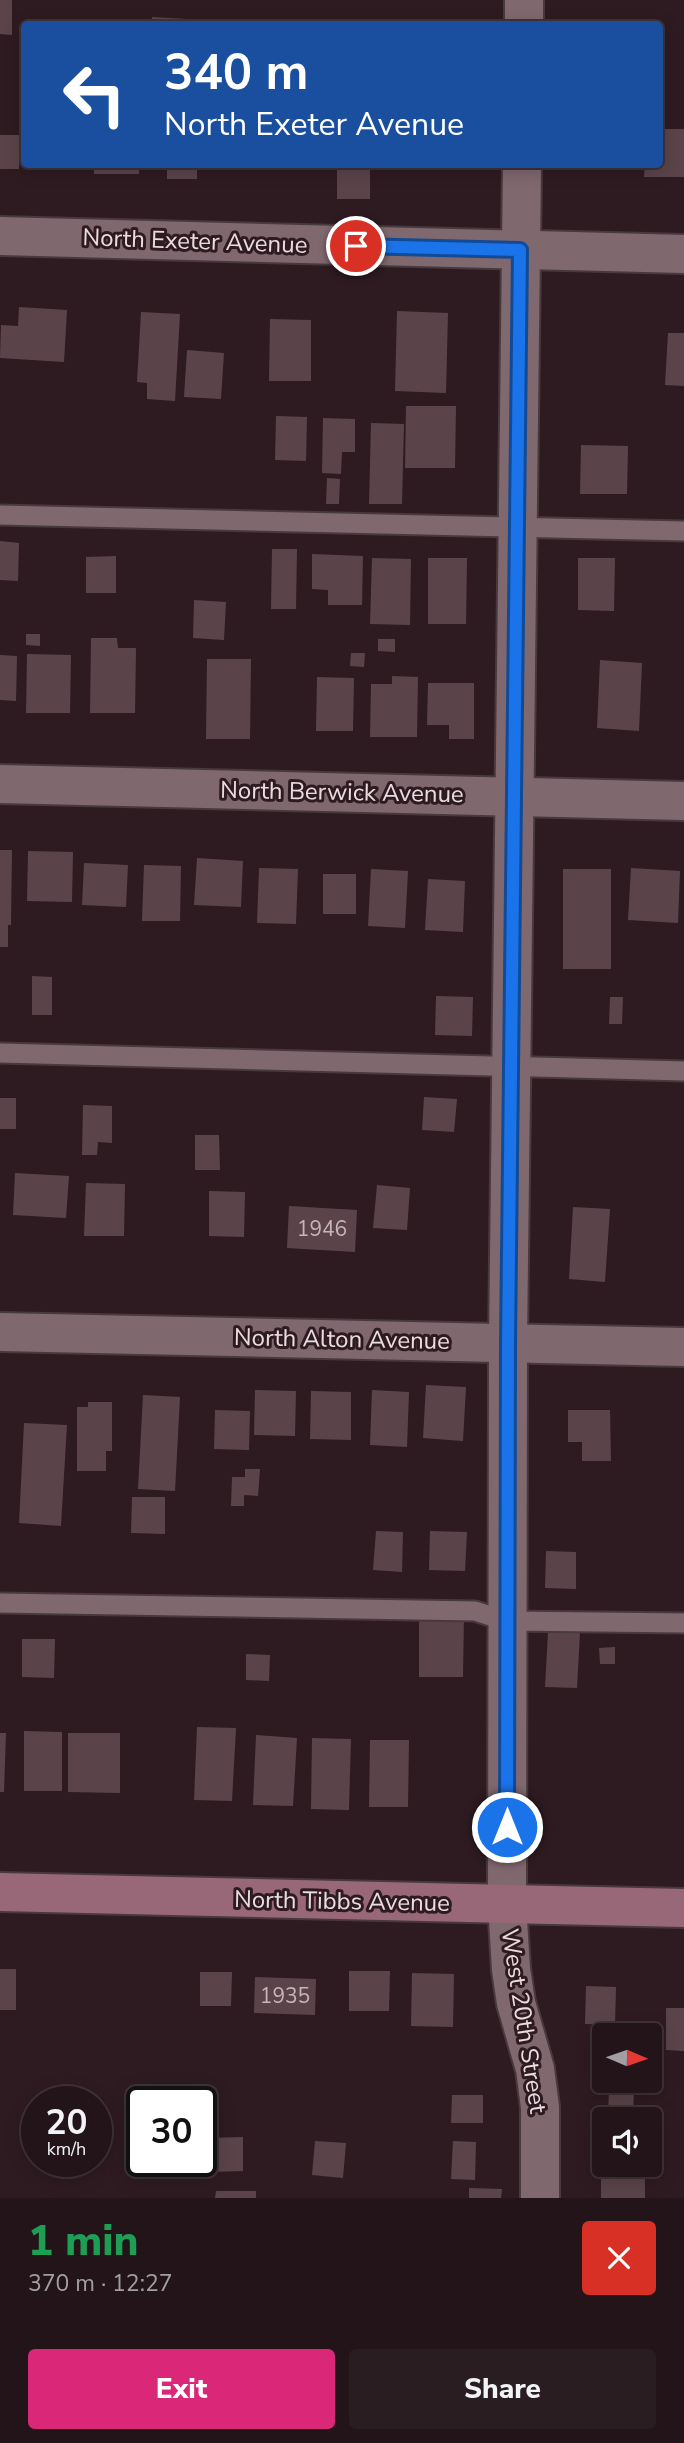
<!DOCTYPE html>
<meta charset="utf-8">
<style>
:root{--surface:#221419;--page:#2a1d22;--text:#f1f3f6;--muted:#a29ea2;--line:#3f3338;--accent:#db2777}
body{margin:0;font-family:"Nunito Sans",sans-serif;background:var(--page);color:var(--text);height:100vh;display:flex;flex-direction:column;font-size:26px;white-space:nowrap}
*{box-sizing:border-box;margin:0}
p{font-size:23px;color:var(--muted)}
.icon{flex:none;width:38px;height:38px;fill:none;stroke:currentColor;stroke-width:2;stroke-linecap:round;stroke-linejoin:round}
.map{position:relative;height:2198px;overflow:hidden}
.drawer{display:flex;flex-direction:column;background:var(--surface);flex:1}
.drawer>*{flex:none}
.banner{position:absolute;left:21px;top:21px;width:642px;height:147px;border-radius:7px;box-shadow:0 4px 18px #0003,0 0 0 2px var(--line);background:#1a4fa0;color:#fff;overflow:hidden}
.needle{width:46px;rotate:92deg}
.buttons{position:absolute;left:592px;top:2023px;display:grid;gap:14px}
.buttons a{display:grid;place-items:center;width:70px;height:70px;border-radius:7px;background:var(--surface);box-shadow:0 4px 18px #0003,0 0 0 2px var(--line);font-size:35px}
.speed{position:absolute;left:21px;top:2086px;display:flex;gap:14px;font-size:35px;font-weight:700;text-align:center}
.speed>*{display:grid;place-content:center;width:91px;height:91px;border-radius:50%;background:var(--surface);box-shadow:0 4px 18px #0003,0 0 0 2px var(--line);line-height:1}
.speed small{font-size:18px;font-weight:400}
.speed .limit{border:4px solid #111;border-radius:10px;background:#fff;color:#111}
.pin{position:absolute;display:grid;place-items:center;width:60px;height:60px;color:#fff;margin:-30px;border:4px solid #fff;border-radius:50%;box-shadow:0 2px 7px #0007}
.me{position:absolute;width:77px;margin:-38px;rotate:0deg;stroke-linejoin:round;filter:drop-shadow(0 0 5px #0008)}
.turn{display:flex;align-items:center;gap:24px;height:147px;padding:0 28px;font-size:32px}
.turn .icon{width:91px;height:91px;stroke-width:2.5}
.turn b{display:block;font-size:49px;line-height:60px}
.round{display:grid;place-items:center;flex:none;width:74px;height:74px;border-radius:7px;background:var(--page)}
.headline{display:flex;align-items:center;justify-content:space-between;height:119px;padding:0 28px}
h1{font-size:42px;font-weight:800;line-height:52px;color:#1e9e55}
.primary-button{display:flex;gap:14px;margin-top:auto;padding:14px 28px}
.primary-button a{flex:1;height:80px;border-radius:7px;background:var(--accent);color:#fff;font-size:28px;font-weight:800;line-height:80px;text-align:center}
.primary-button a+a{background:var(--page);color:var(--text)}
.map>svg:first-child{display:block}
</style>
<div class="map">
<svg width="684" height="2198" viewBox="0 0 684 2198">
<rect width="100%" height="100%" fill="#2e1b21"/>
<g fill="#5a444a">
<path d="M0,0H12V35L0,34Z"/>
<path d="M152,17L188,19V24H151Z"/>
<path d="M660,129H684V177H644L645,164H660Z"/>
<path d="M0,135H20L19,169H0Z"/>
<rect x="94" y="164" width="45" height="10"/>
<path d="M155,164H197V179H167V169H155Z"/>
<rect x="337" y="164" width="33" height="35"/>
<path d="M19,307L67,310L64,362L0,358L1,325L18,326Z"/>
<path d="M397,311L448,313L446,393L395,391Z"/>
<path d="M141,312L180,314L175,401L147,399V383L137,382Z"/>
<path d="M270,319L311,320V381H269Z"/>
<path d="M668,333H684V386L665,385Z"/>
<path d="M187,350L224,353L221,399L184,397Z"/>
<path d="M406,406H456L455,468H405Z"/>
<path d="M276,416L307,417L306,461L275,460Z"/>
<path d="M323,418L355,419V452H342L341,474L322,473Z"/>
<path d="M371,423L404,424L402,504H369Z"/>
<path d="M581,445L628,446L627,494H580Z"/>
<path d="M327,478L340,479L339,504H326Z"/>
<path d="M0,541L19,543L18,581L0,580Z"/>
<path d="M272,549H297L296,609H271Z"/>
<path d="M312,554L363,556L362,605H328V590L312,589Z"/>
<path d="M116,556V593H86V557Z"/>
<path d="M372,558L411,559L410,625L370,624Z"/>
<path d="M428,558H467L466,624H428Z"/>
<path d="M578,558H615L614,611L578,610Z"/>
<path d="M194,600L226,602L224,640L193,638Z"/>
<path d="M26,634H40V646L26,645Z"/>
<path d="M91,638H117L118,648H136L135,713H90Z"/>
<path d="M378,639H395V652L378,651Z"/>
<path d="M351,653H365L364,667L350,666Z"/>
<path d="M27,654L71,655L70,713H26Z"/>
<path d="M0,655L17,656L16,701L0,700Z"/>
<path d="M207,659H251L250,739H206Z"/>
<path d="M600,660L642,663L639,731L597,728Z"/>
<path d="M392,676L418,677L417,737H370L371,684H392Z"/>
<path d="M317,677L354,678L353,731H316Z"/>
<path d="M428,683H474V739H449V725H427Z"/>
<path d="M0,850H12L11,925H8V947H0Z"/>
<path d="M28,851L73,852L72,902L27,901Z"/>
<path d="M197,858L243,861L241,907L194,905Z"/>
<path d="M84,863L128,865L126,907L82,905Z"/>
<path d="M144,865L181,866L180,921H142Z"/>
<path d="M259,868L298,869L296,924L257,923Z"/>
<path d="M631,868L680,871L678,923L628,920Z"/>
<path d="M371,869L408,871L405,928L368,926Z"/>
<rect x="563" y="869" width="48" height="100"/>
<rect x="323" y="874" width="33" height="40"/>
<path d="M428,879L465,881L463,932L425,930Z"/>
<path d="M32,976L52,977V1015H32Z"/>
<path d="M436,996L473,997L472,1036L435,1035Z"/>
<path d="M610,997H623L622,1024H609Z"/>
<path d="M424,1097L457,1099L454,1132L422,1130Z"/>
<rect x="0" y="1098" width="16" height="31"/>
<path d="M83,1105L112,1106V1143L98,1142L97,1155H82Z"/>
<path d="M195,1135H219L220,1170H195Z"/>
<path d="M15,1173L69,1176L66,1218L13,1215Z"/>
<path d="M86,1183L125,1184L124,1236H84Z"/>
<path d="M377,1185L410,1188L407,1230L373,1228Z"/>
<path d="M209,1191L245,1192L244,1237L209,1236Z"/>
<path d="M289,1206L357,1210L355,1252L287,1248Z"/>
<path d="M573,1207L610,1209L605,1282L569,1279Z"/>
<path d="M426,1385L466,1387L463,1441L423,1438Z"/>
<path d="M255,1390L296,1391L295,1436L254,1435Z"/>
<path d="M372,1390L409,1392L407,1447L370,1445Z"/>
<path d="M311,1391L351,1392V1440L310,1439Z"/>
<path d="M143,1395L180,1397L175,1491L138,1489Z"/>
<path d="M88,1402H112V1451H106V1471H77V1407H88Z"/>
<path d="M215,1410L250,1411L249,1450L214,1449Z"/>
<path d="M568,1410H610L611,1461H582V1442H568Z"/>
<path d="M24,1423L67,1425L61,1526L19,1523Z"/>
<path d="M245,1469H260L258,1496L244,1495V1506H231L232,1477H245Z"/>
<path d="M132,1497H165V1534L131,1533Z"/>
<path d="M376,1531L403,1532L402,1572L373,1570Z"/>
<path d="M430,1531L467,1532L465,1571L429,1570Z"/>
<path d="M546,1551L576,1552V1589L545,1588Z"/>
<path d="M419,1615H464L463,1677H419Z"/>
<path d="M548,1632L580,1633L577,1688L545,1687Z"/>
<path d="M22,1639H55L54,1678L22,1677Z"/>
<path d="M615,1647V1664H600L599,1648Z"/>
<path d="M246,1654L270,1655L269,1681L246,1680Z"/>
<path d="M197,1727L236,1728L232,1801L194,1800Z"/>
<path d="M24,1731L62,1732V1791H24Z"/>
<path d="M0,1733H6L4,1792H0Z"/>
<path d="M68,1733H120V1793L68,1792Z"/>
<path d="M256,1735L297,1738L293,1806L253,1805Z"/>
<path d="M312,1738L351,1739L349,1810L311,1809Z"/>
<path d="M370,1740H409L408,1807H369Z"/>
<rect x="0" y="1969" width="16" height="41"/>
<path d="M349,1971H390L389,2011H349Z"/>
<path d="M200,1972H232L231,2006H200Z"/>
<path d="M412,1973L454,1974L453,2027L411,2026Z"/>
<path d="M255,1977L316,1979L315,2015L254,2013Z"/>
<path d="M586,1986L616,1987L615,2025L585,2024Z"/>
<path d="M666,2008H684V2051L666,2050Z"/>
<path d="M609,2089L634,2090L633,2116L608,2114Z"/>
<path d="M452,2095H483V2123H451Z"/>
<path d="M243,2137V2171L209,2172V2138Z"/>
<path d="M315,2141L346,2143L343,2178L312,2175Z"/>
<path d="M453,2141L476,2142L475,2180L451,2179Z"/>
<rect x="601" y="2165" width="44" height="33"/>
<path d="M469,2188L502,2189L501,2198H469Z"/>
<path d="M216,2191H256V2198H215Z"/>
</g>
<g fill="none" stroke-linecap="round" stroke-linejoin="round">
<g stroke="#48393d" stroke-width="23">
<g id="lane">
<path d="M0,515L684,531"/>
<path d="M0,1053L684,1071"/>
<path d="M0,1603L475,1611L506,1621L684,1623"/>
</g>
</g>
<g stroke="#48393d" stroke-width="42">
<g id="street">
<path d="M524,24V0"/>
<path d="M522,164L508,1343L507,1904L511,1969L516,2003L535,2069L540,2107V2198"/>
<path d="M0,236L684,254"/>
<path d="M0,784L684,801"/>
<path d="M0,1332L684,1347"/>
</g>
</g>
<g stroke="#48393d" stroke-width="42">
<path id="secondary" d="M0,1892L684,1908"/>
</g>
<use href="#lane" stroke="#80686f" stroke-width="19"/>
<use href="#street" stroke="#80686f" stroke-width="38"/>
<use href="#secondary" stroke="#996878" stroke-width="38"/>
</g>
<g fill="none" stroke-linecap="round" stroke-linejoin="round">
<g stroke="#114b97" stroke-width="18">
<path id="route" d="M356,246L520,250L508,1343L507,1827"/>
</g>
<use href="#route" stroke="#1a73e8" stroke-width="12"/>
</g>
<g text-anchor="middle" dominant-baseline="central" stroke-width="6" stroke-linejoin="round" paint-order="stroke">
<g font-size="21" fill="#c5b6ba">
<text x="322" y="1229">1946</text>
<text x="285" y="1996">1935</text>
</g>
<g font-size="24" fill="#e9dcdf" stroke="#2e1b21">
<text transform="translate(195 241) rotate(2)">North Exeter Avenue</text>
<text transform="translate(342 792) rotate(1)">North Berwick Avenue</text>
<text transform="translate(342 1339) rotate(1)">North Alton Avenue</text>
<text transform="translate(342 1901) rotate(1)">North Tibbs Avenue</text>
<text transform="translate(524 2021) rotate(81)">West 20th Street</text>
</g>
</g>
</svg>
<div class="buttons">
<a><svg class="needle" viewBox="-14 -14 28 28"><path d="M0-13l5 13h-10z" fill="#e53935"/><path d="M0 13l5-13h-10z" fill="#a29ea2"/></svg></a>
<a><svg class="icon" aria-label="sound" viewBox="0 0 24 24"><path d="M4 9h4l5-4v14l-5-4H4zM17 9q2 3 0 6"/></svg></a>
</div>
<div class="speed"><div>20<small>km/h</small></div><div class="limit">30</div></div>
<div class="pin" style="left:356px;top:246px;background:#d93025"><svg class="icon" aria-label="arrive" viewBox="0 0 24 24"><path d="M6 21V4h12l-3 4 3 4H6"/></svg></div>
<svg class="me" style="left:507px;top:1827px" viewBox="-20 -20 40 40"><circle r="17" fill="#1a73e8" stroke="#fff" stroke-width="3"/><path d="M0-11L8 9 0 5-8 9z" fill="#fff"/></svg>
<div class="banner">
<div class="turn"><svg class="icon" aria-label="left" viewBox="0 0 24 24"><path d="M17 20v-9H6M10 6l-5 5 5 5"/></svg><div><b>340 m</b>North Exeter Avenue</div></div>
</div>
</div>
<section class="drawer">
<div class="headline"><div><h1>1 min</h1><p>370 m · 12:27</p></div><a class="round" style="background:#d93025;color:#fff"><svg class="icon" aria-label="close" viewBox="0 0 24 24"><path d="M6 6l12 12M18 6L6 18"/></svg></a></div>
<div class="primary-button"><a>Exit</a><a>Share</a></div>
</section>
